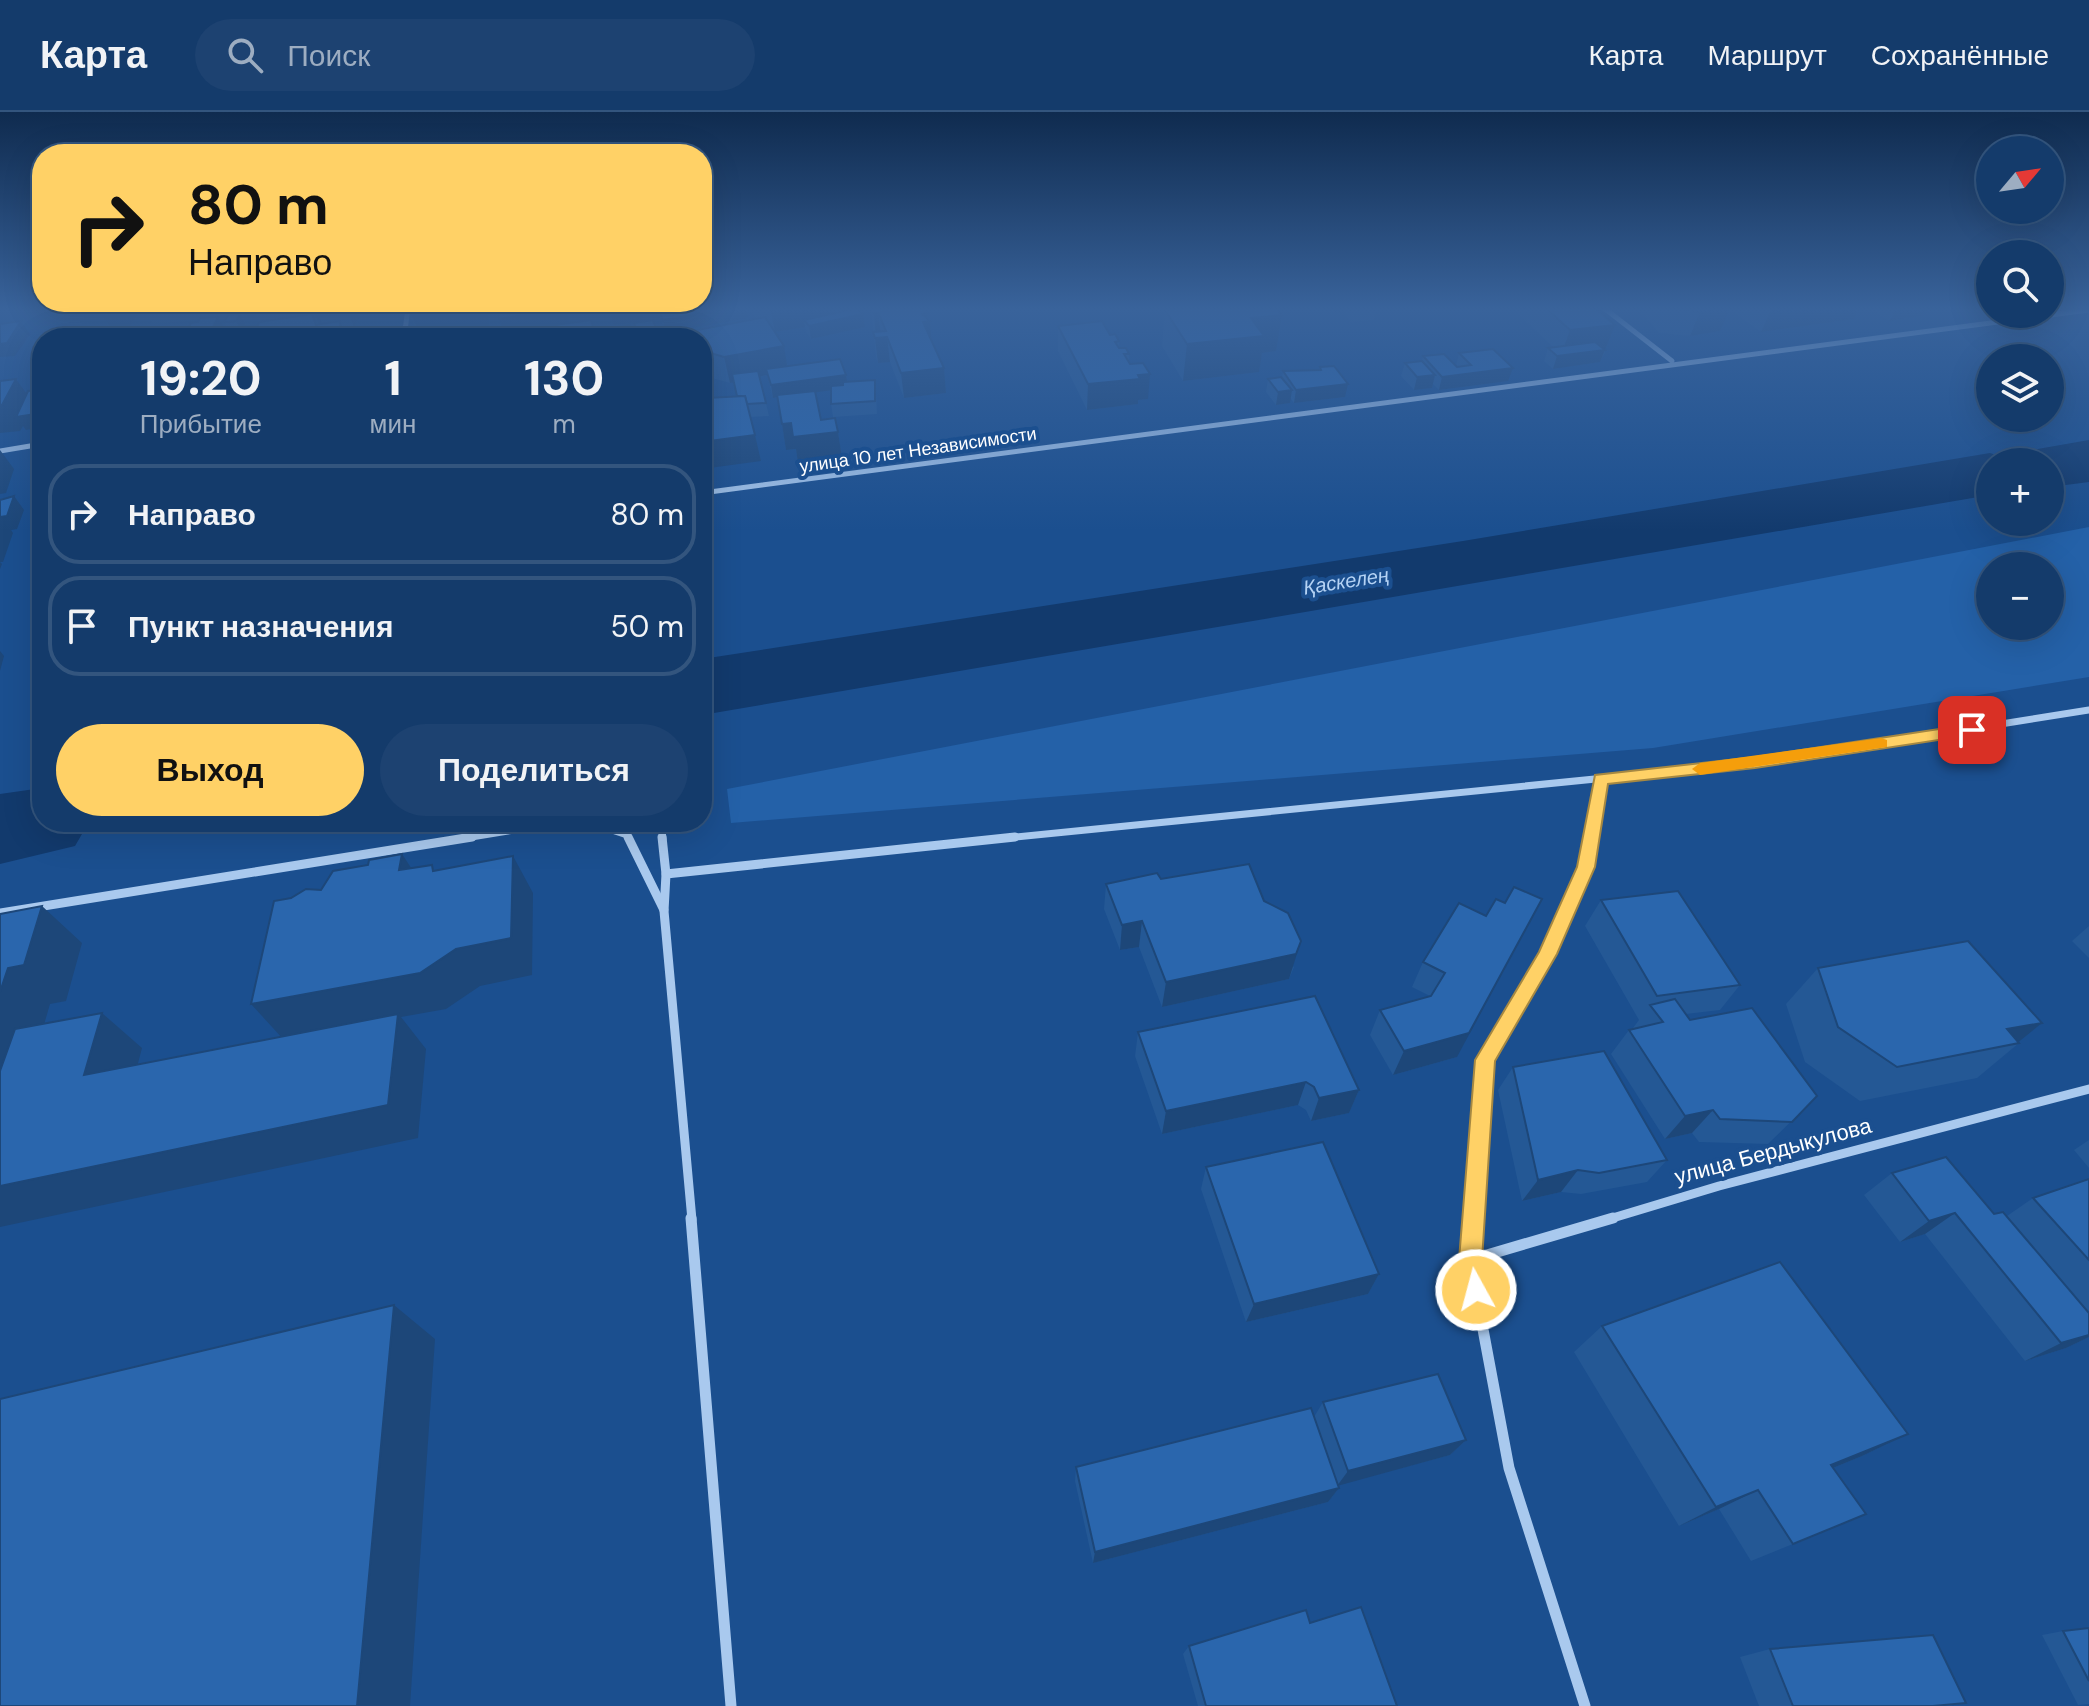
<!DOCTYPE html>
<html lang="ru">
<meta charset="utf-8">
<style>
:root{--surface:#143b6b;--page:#1d4271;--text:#f1f3f6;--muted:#9dadc1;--line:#33557e;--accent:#ffd166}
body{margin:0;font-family:"DM Sans",sans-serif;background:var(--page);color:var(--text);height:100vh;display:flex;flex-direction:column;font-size:30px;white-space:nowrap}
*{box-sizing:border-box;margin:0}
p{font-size:26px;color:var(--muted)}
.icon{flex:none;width:44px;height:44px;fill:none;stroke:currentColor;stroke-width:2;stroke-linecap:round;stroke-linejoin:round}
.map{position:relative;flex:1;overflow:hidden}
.side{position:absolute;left:32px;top:216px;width:680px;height:504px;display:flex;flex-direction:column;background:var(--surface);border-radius:32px;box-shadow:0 8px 32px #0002,0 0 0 2px var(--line)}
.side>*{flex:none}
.top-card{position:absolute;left:32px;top:32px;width:680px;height:168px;border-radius:32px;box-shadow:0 8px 32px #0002,0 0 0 2px var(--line);background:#ffd166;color:#111;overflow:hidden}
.needle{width:52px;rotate:61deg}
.buttons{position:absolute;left:1976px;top:24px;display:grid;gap:16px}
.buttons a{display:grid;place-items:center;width:88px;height:88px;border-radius:50%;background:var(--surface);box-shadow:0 8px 32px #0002,0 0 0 2px var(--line);font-size:40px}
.pin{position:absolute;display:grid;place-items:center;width:68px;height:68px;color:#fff;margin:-34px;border-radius:16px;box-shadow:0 4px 12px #0006}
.me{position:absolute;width:88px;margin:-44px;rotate:353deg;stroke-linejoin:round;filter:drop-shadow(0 0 6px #0008)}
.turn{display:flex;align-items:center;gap:28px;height:168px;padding:0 24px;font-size:36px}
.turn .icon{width:104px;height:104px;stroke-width:2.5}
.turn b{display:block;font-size:56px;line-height:68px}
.eta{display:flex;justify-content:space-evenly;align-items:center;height:136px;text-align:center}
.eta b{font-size:48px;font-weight:700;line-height:56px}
.button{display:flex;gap:16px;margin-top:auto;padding:16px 24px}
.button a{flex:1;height:92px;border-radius:48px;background:var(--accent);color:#111;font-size:32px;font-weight:700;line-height:92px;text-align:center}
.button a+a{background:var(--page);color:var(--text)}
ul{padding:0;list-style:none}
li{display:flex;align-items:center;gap:24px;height:100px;margin:0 16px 12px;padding:0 8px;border:4px solid var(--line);border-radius:32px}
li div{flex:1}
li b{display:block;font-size:30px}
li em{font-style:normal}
header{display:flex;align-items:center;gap:48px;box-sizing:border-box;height:112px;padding:0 40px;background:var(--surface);border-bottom:2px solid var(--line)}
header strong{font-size:38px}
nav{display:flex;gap:44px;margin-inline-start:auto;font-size:28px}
.search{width:560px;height:72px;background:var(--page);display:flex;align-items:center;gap:20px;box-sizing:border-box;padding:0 28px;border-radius:44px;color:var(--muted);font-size:30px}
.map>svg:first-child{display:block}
</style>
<header>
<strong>Карта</strong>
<div class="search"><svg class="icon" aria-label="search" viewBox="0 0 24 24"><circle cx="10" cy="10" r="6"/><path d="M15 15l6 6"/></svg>Поиск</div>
<nav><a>Карта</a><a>Маршрут</a><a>Сохранённые</a></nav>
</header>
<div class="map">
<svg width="2089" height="1594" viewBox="0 0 2089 1594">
<rect width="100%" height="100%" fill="#1b4f8f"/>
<path fill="#2461a8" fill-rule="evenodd" d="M2089,415V565L1653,636L731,711L727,677ZM1990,454H2050V514H1990Z"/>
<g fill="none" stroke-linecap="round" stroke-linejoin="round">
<g fill="#123a6d" fill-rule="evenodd">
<path d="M2089,328V370L2050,375V350H2018L2026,339Z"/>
<path d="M1990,341L2017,350H1990V383L702,603V547L1463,429Z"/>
<path d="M42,676V710H89L75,734L0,752V682Z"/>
</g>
<g stroke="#a9c9ee" stroke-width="5">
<path d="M1604,196L1672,249"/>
<path d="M404,226L408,196"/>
<path d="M0,339L42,332"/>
<path d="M702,381L2089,198"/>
</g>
<g stroke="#a9c9ee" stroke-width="7">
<path d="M588,710L627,723L629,727"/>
<path d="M661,710L663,727"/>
<path d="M459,727L563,710"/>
<path d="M996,727L1755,651L2089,598"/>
<path d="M1591,727L1601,667"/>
</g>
<g stroke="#a9c9ee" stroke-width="9">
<path d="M628,725L664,798"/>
<path d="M662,725L666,762L664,799L692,1108"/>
<path d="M666,762L1015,725"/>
<path d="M0,801L472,725"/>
<path d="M1473,1108L1485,948L1547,842L1586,755L1591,725"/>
<path d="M1606,1108L1719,1074L2089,977"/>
</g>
<g stroke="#a9c9ee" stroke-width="11">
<path d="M691,1106L731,1594"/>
<path d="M1473,1106L1470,1148L1509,1356L1585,1594"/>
<path d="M1470,1148L1613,1106"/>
</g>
</g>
<g fill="#245895" fill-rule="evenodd">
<path d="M144,196H379L375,203L360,204L354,215L343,216L347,226L242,222L231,223L224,210L227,206L219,207L225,217L198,210L199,208L153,212ZM254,198L260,210L258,213L247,214L242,205L247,204L250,199Z"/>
<path d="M407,196H487L490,217L476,219L478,226H403L419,223Z"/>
<path d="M753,196H828L829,202L865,215L811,227L806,220L805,215L775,220L788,254L846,263L847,270L876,281L877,302L833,305L831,292V278L815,280L821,308L838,320L842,346L798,351L796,337L786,338L778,286H773L767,263L760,265L769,304L750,305L761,349L707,286L737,284L733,270L730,271L712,266L702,226L755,207Z"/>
<path d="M871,196H927L928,207L930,209L932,229L944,256L946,281L904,286L890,250L878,251L876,245Z"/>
<path d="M1172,196H1276L1282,203L1276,239L1262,241L1259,260L1183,269L1162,234L1165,198L1172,197Z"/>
<path d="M1331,196H1377L1374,208L1351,210L1343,200L1335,201Z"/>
<path d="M1512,196H1595L1606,238L1600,250L1553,257L1544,249L1548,236H1554Z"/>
<path d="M1644,196H1859L1854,207L1761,220L1729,197L1720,219L1690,224L1659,221L1642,201Z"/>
<path d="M1868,196H1945L1924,199L1922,204L1889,209Z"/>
<path d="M1058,214L1110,223L1119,229V236L1129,242V249L1148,287L1138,288V292L1087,298L1058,239Z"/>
<path d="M1459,241L1508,269L1439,278L1433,272L1432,276L1414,278L1401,264L1405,251L1422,249L1423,244L1456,254Z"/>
<path d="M1320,255L1345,285L1294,291L1290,286V291L1276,293L1266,280L1268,267L1282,266L1283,259L1319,258Z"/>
<path d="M1161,767L1294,855L1289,867L1162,895L1139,835L1120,838L1104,797L1106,772Z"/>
<path d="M1601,788L1740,873L1720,898L1686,902L1690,908L1817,984L1768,1032L1699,1030L1692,1021L1665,1027L1611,942L1629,918L1633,916L1639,908L1585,814Z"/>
<path d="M1459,791L1457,945L1393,963L1370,923L1380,898L1430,884L1412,875L1423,850Z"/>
<path d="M2089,814V846L2072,829Z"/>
<path d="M1818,856L2018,930L2019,931L1977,966L1860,989L1805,950L1786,892Z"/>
<path d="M1138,920L1359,978L1349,1001L1311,1009L1306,998L1298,993L1162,1022L1135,944Z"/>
<path d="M1513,955L1667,1048L1647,1070L1581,1082L1561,1080L1522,1089L1498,978Z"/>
<path d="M2089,1028V1056L2074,1038Z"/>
<path d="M1206,1055L1379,1162L1368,1182L1246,1210L1201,1077Z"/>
<path d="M1892,1061L1994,1102L2007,1104L2033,1086L2089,1067V1225L2066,1236L2025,1249L1925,1122L1900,1130L1864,1083Z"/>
<path d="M1602,1214L1908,1322L1862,1344L1833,1356L1793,1432L1751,1449L1719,1397L1679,1414L1574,1240Z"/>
<path d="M1323,1290L1466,1328L1450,1343L1338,1373L1339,1376L1328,1390L1093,1451L1075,1369L1076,1355L1314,1305Z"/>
<path d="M1310,1511L1397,1594H1198L1183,1542L1189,1534Z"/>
<path d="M2089,1516V1592L2078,1593L2042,1523L2063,1519Z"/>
<path d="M1770,1537L1966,1591L1947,1594H1759L1740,1545Z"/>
</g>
<g fill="#1d4779">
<path d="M127,196H142L130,214L111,216L103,204Z"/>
<path d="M243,196H249L250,199L247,204Z"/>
<path d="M311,196H333L319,204L323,214L322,218Z"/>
<path d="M352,196H357L360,204L354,215L349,203Z"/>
<path d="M372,196H379L375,203Z"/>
<path d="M454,196H487L490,217L476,219L478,226H421L411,202Z"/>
<path d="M566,196L571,222L543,226H506L499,207Z"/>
<path d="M732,196H746L748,206L666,221L663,208Z"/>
<path d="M770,196H828L830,209L863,202L865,215L811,227L809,214L804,208L805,215L775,220Z"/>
<path d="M920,196H927L928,209H930L932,234H925Z"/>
<path d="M1336,196H1344L1343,200L1335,201Z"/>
<path d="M1721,196H1730L1720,219L1690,224L1700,200Z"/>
<path d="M1772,196H1859L1854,207L1761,220Z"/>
<path d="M1897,196H1945L1924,199L1922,204L1889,209Z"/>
<path d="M641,197L644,209L614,213L610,201Z"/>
<path d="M878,200L881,225L876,226L874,201Z"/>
<path d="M240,202L247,215L243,222L236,209Z"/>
<path d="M1282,203L1276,239L1262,241L1259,260L1183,269L1187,232L1251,206Z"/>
<path d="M218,205L225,217L220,226H184Z"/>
<path d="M21,209L30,222L15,244L0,245V232Z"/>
<path d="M340,209L347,226H341Z"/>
<path d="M1615,213L1600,250L1553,257L1557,244L1561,243L1570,218Z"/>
<path d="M595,221L597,226H562Z"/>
<path d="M658,222L659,226L639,225Z"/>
<path d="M887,225L890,250L878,251L875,226Z"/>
<path d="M784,234L788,259L766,257L767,263L730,271L724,245Z"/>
<path d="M707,240L712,266L702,268V241Z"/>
<path d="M944,256L946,281L904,286L901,261Z"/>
<path d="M1513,256L1508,269L1439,278L1442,265Z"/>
<path d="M1150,262L1148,287L1138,288V292L1087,298L1088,272Z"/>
<path d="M846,263L848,276L773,286L771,273Z"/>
<path d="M1435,263L1432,276L1414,278L1417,265Z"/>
<path d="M16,267L34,292L42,301V315L26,318L23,314L20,319L0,321V293Z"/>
<path d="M1348,272L1345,285L1294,291L1296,278Z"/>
<path d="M1292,278L1290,291L1276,293L1278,280Z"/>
<path d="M791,311L838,320L842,346L798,351L796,337L786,338L782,312Z"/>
<path d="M755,323L761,349L702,357V330Z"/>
<path d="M0,338L14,357L6,381L0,382Z"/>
<path d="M14,384L24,398L17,417L11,418L13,421L3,450H0L2,452L0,457V405Z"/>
<path d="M0,539L4,544L0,559Z"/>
<path d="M402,742L427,780L399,758Z"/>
<path d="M513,744L533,781L532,863L480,874L446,897L401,905L426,937L418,1026L0,1115V1074L284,928L251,892Z"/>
<path d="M1542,787L1457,945L1393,963L1404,939Z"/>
<path d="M42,794L82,831L66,889L50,892L22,988L0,993V880L8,856Z"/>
<path d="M1142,809L1139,835L1120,838L1122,813Z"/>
<path d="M1301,829L1289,867L1162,895L1166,870Z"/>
<path d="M102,901L142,936L126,997L84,963Z"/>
<path d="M2042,911L2016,932L2007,917Z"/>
<path d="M1306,970L1298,993L1162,1022L1166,999Z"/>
<path d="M1359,978L1349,1001L1311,1009L1319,986Z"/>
<path d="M1713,998L1692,1021L1665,1027L1685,1004Z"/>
<path d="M1578,1058L1561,1080L1522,1089L1538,1068Z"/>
<path d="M1955,1101L1925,1122L1900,1130L1929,1109Z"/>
<path d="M1379,1162L1368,1182L1246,1210L1254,1192Z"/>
<path d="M394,1193L435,1227L410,1594H357Z"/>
<path d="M2089,1223V1225L2066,1236L2025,1249L2061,1231Z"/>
<path d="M1908,1322L1862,1344L1789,1374L1831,1353Z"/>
<path d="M1466,1328L1450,1343L1337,1374L1348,1359Z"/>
<path d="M1339,1376L1328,1390L1093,1451L1095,1440Z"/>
<path d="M1758,1378L1719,1397L1679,1414L1716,1395Z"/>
</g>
<g fill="#2a66ad" stroke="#1d4779" stroke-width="2">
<path d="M108,196H127L123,202L103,204Z"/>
<path d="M323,196H352L349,203L319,204Z"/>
<path d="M407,196H454L411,202Z"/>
<path d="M498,196H563L564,197L499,207Z"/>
<path d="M610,196H641V197L610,201Z"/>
<path d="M672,196H732L663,208L659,198Z"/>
<path d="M857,196L863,202L809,214L804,208Z"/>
<path d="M872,196H925L927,201L922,202L930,209L923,210L944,256L901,261L887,225L875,226L873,220L886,219L878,200L874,201Z"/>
<path d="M1183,196H1276L1282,203L1251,206L1264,224L1187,232L1165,198Z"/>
<path d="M1546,196H1595L1615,213L1570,218Z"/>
<path d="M1668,196H1721L1700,200Z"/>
<path d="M240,202L236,209L224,210L228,203Z"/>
<path d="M312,202L316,213L340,209L341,226H251L252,223L242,224L243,215L258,213L259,210Z"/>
<path d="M218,205L209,223L183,226L191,211L198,210L200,206Z"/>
<path d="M765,205L784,234L724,245L707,240L702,241V226L661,225Z"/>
<path d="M591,208L595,221L562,226H550L548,214Z"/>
<path d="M653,208L658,222L639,225L634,211Z"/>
<path d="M21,209L7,231L0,232V212Z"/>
<path d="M1102,209L1110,223L1115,222L1119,229L1115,230L1119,236H1126L1129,242H1124L1130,252L1143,251L1150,262L1138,263L1140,267L1088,272L1058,214Z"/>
<path d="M629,213L636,226H613L610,216Z"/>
<path d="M474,214L476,225H474L472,219L427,226H403Z"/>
<path d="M533,216L536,226H496L495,222Z"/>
<path d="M472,219L473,226H427Z"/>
<path d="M1595,230L1605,238L1557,244L1548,236Z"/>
<path d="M1493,237L1513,256L1442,265L1423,244L1444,242L1457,255L1471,253L1459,241Z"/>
<path d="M840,247L846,263L771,273L766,257Z"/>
<path d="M1422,249L1435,263L1417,265L1405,251Z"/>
<path d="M1334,254L1348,272L1296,278L1283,259L1321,258L1320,255Z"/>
<path d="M758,259L766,291L747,292L745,284H737L732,262Z"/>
<path d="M1281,265L1292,278L1278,280L1268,267Z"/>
<path d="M16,267L2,293H0V269Z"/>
<path d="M875,268V289L831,292V274L843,273V270Z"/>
<path d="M42,277V301L16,305L28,279Z"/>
<path d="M815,279L821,308L835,306L838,320L793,325L791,311L782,312L777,283Z"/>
<path d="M707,284V286L745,284L755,323L702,330V285Z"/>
<path d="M14,384L7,404L0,405V388Z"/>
<path d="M402,742L399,758L432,753L433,759L513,744L511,826L456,837L420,861L251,892L274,789L291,786L306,777L321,778L333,759L368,753L369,748Z"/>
<path d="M1249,752L1264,789L1288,801L1301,829L1296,842L1166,870L1142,809L1122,813L1106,772L1157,761L1161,767Z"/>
<path d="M1514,775L1542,787L1469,921L1404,939L1380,898L1431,884L1445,861L1423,850L1459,791L1486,804L1496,787L1505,791Z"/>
<path d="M1678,779L1740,873L1657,884L1601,788Z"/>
<path d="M42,794L24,853L8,856L0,880V802Z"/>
<path d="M1968,829L2042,911L2007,917L2019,931L1897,955L1838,915L1818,856Z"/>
<path d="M1315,884L1359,978L1319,986L1314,975L1306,970L1166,999L1138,920Z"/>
<path d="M1675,887L1690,908L1752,896L1817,984L1792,1010L1720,1007L1713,998L1685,1004L1629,918L1663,910L1650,893Z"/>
<path d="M102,901L84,963L398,902L388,993L0,1074V959L15,917Z"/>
<path d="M1604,939L1667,1048L1599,1061L1578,1058L1538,1068L1513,955Z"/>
<path d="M1323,1030L1379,1162L1254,1192L1206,1055Z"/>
<path d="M1946,1045L1994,1102L2003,1100L2089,1201V1223L2061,1231L1955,1101L1929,1109L1892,1061Z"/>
<path d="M2089,1067V1148L2033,1086Z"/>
<path d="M1780,1150L1908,1322L1831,1353L1866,1402L1793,1432L1758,1378L1716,1395L1602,1214Z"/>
<path d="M394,1193L357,1594H0V1287Z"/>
<path d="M1438,1262L1466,1328L1348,1359L1323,1290Z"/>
<path d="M1311,1296L1339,1376L1095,1440L1076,1355Z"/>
<path d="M1361,1495L1397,1594H1206L1189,1534L1306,1498L1310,1511Z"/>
<path d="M2089,1516V1569L2063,1519Z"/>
<path d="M1933,1523L1966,1591L1933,1594H1793L1770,1537Z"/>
</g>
<linearGradient id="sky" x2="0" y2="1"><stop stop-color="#0f2b4f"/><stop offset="0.47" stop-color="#39639b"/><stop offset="1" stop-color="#39639b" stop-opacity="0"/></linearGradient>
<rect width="2089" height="419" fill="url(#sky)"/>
<path fill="#ffd166" stroke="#a68842" stroke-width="2" d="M1972,612L1978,614V622L1755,656L1608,672L1595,755L1557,842L1495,949L1482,1148L1487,1178L1484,1186L1476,1190L1467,1186L1459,1148L1475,948L1539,840L1577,755L1595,663L1755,645Z"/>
<path fill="#f59e0b" d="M1881,626L1887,628V635L1700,663L1692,657L1700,651Z"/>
<g text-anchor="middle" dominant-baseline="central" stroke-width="8" stroke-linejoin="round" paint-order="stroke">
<g font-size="18" fill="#fff" stroke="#1b4f8f">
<text transform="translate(918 338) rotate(-8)">улица 10 лет Независимости</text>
</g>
<g font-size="20" font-style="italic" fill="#b5d3f5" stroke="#1b4f8f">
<text transform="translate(1346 469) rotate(-9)">Қаскелең</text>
</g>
<g font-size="22" fill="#fff" stroke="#1b4f8f">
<text transform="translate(1773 1039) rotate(-15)">улица Бердыкулова</text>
</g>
</g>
</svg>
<div class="buttons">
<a><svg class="needle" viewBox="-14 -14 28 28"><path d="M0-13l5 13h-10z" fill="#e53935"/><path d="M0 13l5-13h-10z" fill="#9dadc1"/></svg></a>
<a><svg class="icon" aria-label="search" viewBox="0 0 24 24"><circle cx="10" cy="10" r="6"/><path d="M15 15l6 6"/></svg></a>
<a><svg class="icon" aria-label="layers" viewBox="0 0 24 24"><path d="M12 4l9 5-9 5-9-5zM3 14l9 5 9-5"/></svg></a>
<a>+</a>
<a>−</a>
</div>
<div class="pin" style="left:1972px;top:618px;background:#d93025"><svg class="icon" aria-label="arrive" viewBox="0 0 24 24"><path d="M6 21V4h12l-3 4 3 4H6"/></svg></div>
<svg class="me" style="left:1476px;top:1178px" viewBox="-20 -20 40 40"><circle r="17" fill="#ffd166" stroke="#fff" stroke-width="3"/><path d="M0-11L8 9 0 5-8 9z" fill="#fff"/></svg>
<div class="top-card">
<div class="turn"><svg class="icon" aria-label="right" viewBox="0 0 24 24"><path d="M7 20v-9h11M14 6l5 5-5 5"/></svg><div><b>80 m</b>Направо</div></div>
</div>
<section class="side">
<div class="eta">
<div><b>19:20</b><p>Прибытие</p></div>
<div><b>1</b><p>мин</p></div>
<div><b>130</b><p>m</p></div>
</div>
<ul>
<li><svg class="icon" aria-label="right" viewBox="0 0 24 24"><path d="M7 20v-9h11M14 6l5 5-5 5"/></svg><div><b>Направо</b></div><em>80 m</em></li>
<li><svg class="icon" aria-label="arrive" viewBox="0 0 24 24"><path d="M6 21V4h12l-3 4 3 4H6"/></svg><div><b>Пункт назначения</b></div><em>50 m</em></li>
</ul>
<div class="button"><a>Выход</a><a>Поделиться</a></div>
</section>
</div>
